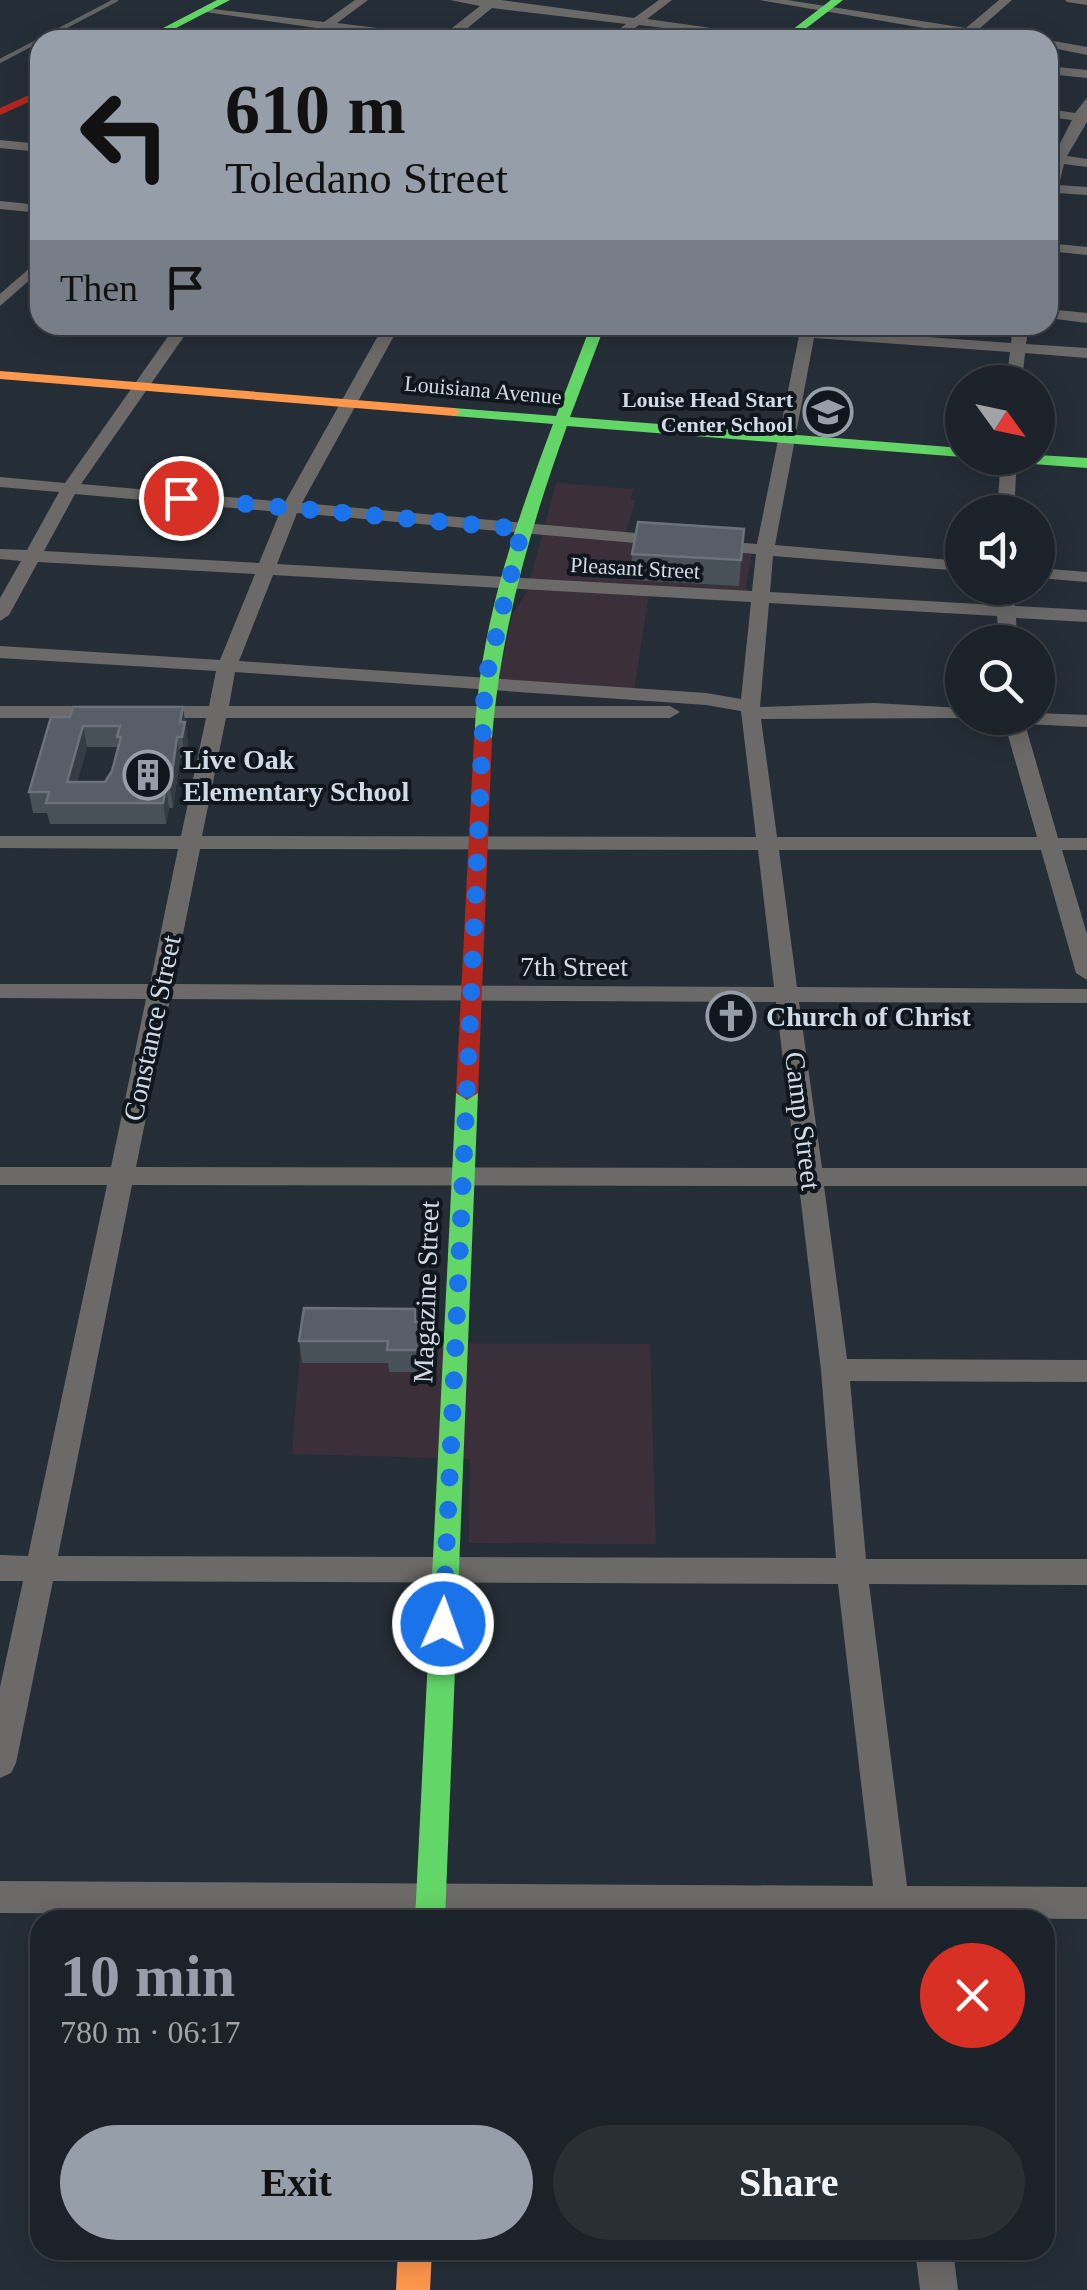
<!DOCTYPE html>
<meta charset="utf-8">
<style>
:root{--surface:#1c2229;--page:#292f35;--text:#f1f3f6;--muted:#a0a4a8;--line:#3a3f46;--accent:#959ea9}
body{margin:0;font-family:Georgia,serif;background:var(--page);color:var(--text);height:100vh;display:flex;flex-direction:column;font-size:38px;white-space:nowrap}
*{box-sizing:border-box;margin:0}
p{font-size:32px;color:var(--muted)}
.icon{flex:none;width:55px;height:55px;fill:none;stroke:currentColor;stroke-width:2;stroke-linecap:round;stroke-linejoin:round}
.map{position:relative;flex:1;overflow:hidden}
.details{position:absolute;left:30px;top:1910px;width:1025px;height:350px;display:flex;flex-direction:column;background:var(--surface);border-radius:30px;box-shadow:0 5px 25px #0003,0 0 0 2px var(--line)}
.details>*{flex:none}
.guide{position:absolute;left:30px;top:30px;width:1028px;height:305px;border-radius:30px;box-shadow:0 5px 25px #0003,0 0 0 2px var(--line);background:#959ea9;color:#111;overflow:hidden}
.needle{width:65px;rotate:123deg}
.controls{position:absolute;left:945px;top:365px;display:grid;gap:20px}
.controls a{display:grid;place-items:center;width:110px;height:110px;border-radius:50%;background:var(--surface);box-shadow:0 5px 25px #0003,0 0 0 2px var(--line);font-size:50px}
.pin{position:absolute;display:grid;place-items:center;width:85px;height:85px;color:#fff;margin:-42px;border:5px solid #fff;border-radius:50%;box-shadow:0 2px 10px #0007}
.me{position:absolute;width:110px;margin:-55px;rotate:2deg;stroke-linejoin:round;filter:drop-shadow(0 0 8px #0008)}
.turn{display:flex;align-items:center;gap:35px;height:210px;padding:0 30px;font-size:45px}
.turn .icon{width:130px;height:130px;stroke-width:2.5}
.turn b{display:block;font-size:70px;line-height:85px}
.then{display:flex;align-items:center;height:95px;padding:0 30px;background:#0003;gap:20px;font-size:38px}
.round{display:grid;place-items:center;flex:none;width:105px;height:105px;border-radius:52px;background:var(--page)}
.headline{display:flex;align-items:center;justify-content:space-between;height:170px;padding:0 30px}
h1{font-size:60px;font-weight:700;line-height:75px;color:var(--accent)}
.action{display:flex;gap:20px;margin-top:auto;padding:20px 30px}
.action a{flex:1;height:115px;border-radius:60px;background:var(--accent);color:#111;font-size:40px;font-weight:700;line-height:115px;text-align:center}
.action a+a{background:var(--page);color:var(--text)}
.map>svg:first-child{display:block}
</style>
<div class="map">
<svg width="1087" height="2290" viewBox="0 0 1087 2290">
<rect width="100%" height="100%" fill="#252e37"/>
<g fill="#3b2f3a">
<path d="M556,483L634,489L630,499L636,500L623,540L752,551L745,594L650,587L634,691L498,681L513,613L527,592Z"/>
<path d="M302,1324L439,1326V1343L650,1344L656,1544L469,1543L470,1459L292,1454Z"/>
</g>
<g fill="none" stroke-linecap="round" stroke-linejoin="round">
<g fill="#6c6a69" fill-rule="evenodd">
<path d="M355,0H368L337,23L442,36L480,6L450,0H501L634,18L659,0H672L647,19L799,40H763L639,25L619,40H605L626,24L492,8L453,40L329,29L319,34L313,31L316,28L198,11L204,8L324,22Z"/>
<path d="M759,0H787L966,28L999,0H1012L978,30L1025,40L971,36L955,40L959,34Z"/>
<path d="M1065,0H1087V5L1067,2Z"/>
<path d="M1048,40L1087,47V55L1048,47Z"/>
<path d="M1048,66L1087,70V78L1048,74Z"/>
<path d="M1087,98V122L1067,156L1087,159V167L1064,164L1059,185L1087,187V195L1057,193L1053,206L1048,207L1052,162H1048V154L1054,155L1072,120L1048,117V109L1075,113Z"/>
<path d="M0,140L40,144V152L0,148Z"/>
<path d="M0,201L40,205V213L0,209Z"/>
<path d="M1048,243L1087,247V255L1048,251Z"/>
<path d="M40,259V271L0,306V294Z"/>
<path d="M1048,309L1087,313V323L1048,318Z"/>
<path d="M176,325H192L81,484L285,502L384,325H400L302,503L669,536L678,541L669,546L297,513L277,564L752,591L756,554L708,550L699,545L708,540L757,544L799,336L705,330L697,325H817L816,329L1011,343L1013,325H1029L1026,344L1087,348V358L1025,353L1022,382H1006L1010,352L814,338L775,545L962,561V571L773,556L770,592L996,605L995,588H1013L1015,606L1087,610V622L1016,618L1017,642H999L997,616L769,603L760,707L874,703L962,708V718H969L761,719L777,837H1037L1003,718H1038V713L1087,715V727L1025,724L1058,838H1087V850H1062L1087,934V980L1076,973L1041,850H779L797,987L1087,989V1003L799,1002L822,1168H1087V1186H824L847,1359L1087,1360V1382L850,1381L866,1559H1087V1585L869,1584L907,1886L1087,1887V1919L0,1913V1881L873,1886L838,1584L53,1581L16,1763L11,1773L0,1778V1687L23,1581H0V1555L28,1556L107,1185H0V1167H111L146,999L0,998V984H150L178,849L0,848V836H181L206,718H150L140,712L150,706H209L216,671L0,658V646L220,660L255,574L38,562L9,615L0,621V598L21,561L0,559V549L27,550L59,492L0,487V477L65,483ZM75,494L280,512L259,563L44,551ZM273,575L751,602L741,699L706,693L239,661ZM235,672L706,705L741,711L756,837L202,836L226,718H670L680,712L670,706H229ZM200,849L758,850L774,987L173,984ZM170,999L776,1002L796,1168L136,1167ZM132,1185L799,1186L821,1370L836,1558L58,1556Z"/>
<path d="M1001,458H1017L1014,512H997Z"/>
<path d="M1038,568L1087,572V582L1038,578Z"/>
<path d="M0,706H105L115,712L105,718H0Z"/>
<path d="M915,2250H953L958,2290H920Z"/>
</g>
<g fill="#63d668" fill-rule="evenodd">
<path d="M217,0H230L153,40H140Z"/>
<path d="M831,0H843L791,40H779Z"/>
<path d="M591,325H605L570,417L962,448V457L567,426C530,528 501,629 492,738L483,743L477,742C473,730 476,716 477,704C486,607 519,515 553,424L454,416L447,412L454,408L556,416Z"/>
<path d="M1038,455L1087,458V468L1019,463L1011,458Z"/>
<path d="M467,1086L478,1093L445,1920H415L456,1093Z"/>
</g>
<g fill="#ff974d" fill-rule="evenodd">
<path d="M0,371L454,408L461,412L454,416L0,379Z"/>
<path d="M398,2250H432L430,2290H396Z"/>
</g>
<g fill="#b3261e" fill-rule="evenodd">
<path d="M40,90V97L0,115V108Z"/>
<path d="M483,733L492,738L478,1093L467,1100L456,1093L474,738Z"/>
</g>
<path stroke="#606367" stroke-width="4" d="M0,61L116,0"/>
</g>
<g fill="#485058" fill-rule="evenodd">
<path d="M744,529L739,586L631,580L632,554Z"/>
<path d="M183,707L188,743L185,758H180L173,808H169L166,824H50L47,813H33L29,792L70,717ZM87,747H119L112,771L105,782H77Z"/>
<path d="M416,1322L427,1344L424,1372H389L388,1363H302L299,1341Z"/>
</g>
<g fill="#343c44">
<path d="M183,707L188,743L185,758L180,722Z"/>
<path d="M83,726L87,747L71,804L67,782Z"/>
<path d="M177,737L180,758L173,808L170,787Z"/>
<path d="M166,787L169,808L166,824L163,803Z"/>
<path d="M425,1322L427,1344L424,1372L423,1350Z"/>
</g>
<g fill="#575e67" stroke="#6a727b" stroke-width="2.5" fill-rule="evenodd">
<path d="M638,522L744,529L741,560L632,554Z"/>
<path d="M73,707H183L180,722H185L182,737H177L170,787H166L163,803H46L49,792H29L51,717H70ZM83,726H120L117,737H121L112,771L105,782H67Z"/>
<path d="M304,1308L415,1309V1322H425L423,1350H387L388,1341H299Z"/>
</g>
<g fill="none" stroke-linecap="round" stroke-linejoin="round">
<path stroke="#1a73e8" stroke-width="18" stroke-dasharray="0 32.4" d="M181,498L522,529L485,682L443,1624"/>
</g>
<defs>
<g id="school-ring" transform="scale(2.5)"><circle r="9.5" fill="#0f161d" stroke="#959ea9" stroke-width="1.5"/><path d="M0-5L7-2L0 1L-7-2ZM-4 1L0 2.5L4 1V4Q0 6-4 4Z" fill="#959ea9"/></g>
<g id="building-ring" transform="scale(2.5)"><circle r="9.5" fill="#0f161d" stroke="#959ea9" stroke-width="1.5"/><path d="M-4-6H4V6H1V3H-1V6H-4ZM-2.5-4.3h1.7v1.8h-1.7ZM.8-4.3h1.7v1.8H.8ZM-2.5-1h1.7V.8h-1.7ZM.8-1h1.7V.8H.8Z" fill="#959ea9"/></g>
<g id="church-ring" transform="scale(2.5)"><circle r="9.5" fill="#0f161d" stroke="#959ea9" stroke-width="1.5"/><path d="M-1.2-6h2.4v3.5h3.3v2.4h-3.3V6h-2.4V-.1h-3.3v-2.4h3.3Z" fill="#959ea9"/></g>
</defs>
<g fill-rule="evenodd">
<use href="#school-ring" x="828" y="412"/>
<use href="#building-ring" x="148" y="775"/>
<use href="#church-ring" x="731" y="1016"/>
</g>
<g text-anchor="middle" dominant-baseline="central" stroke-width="8" stroke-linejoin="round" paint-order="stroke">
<g font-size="22" fill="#d1dbe6" stroke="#0f161d">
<text transform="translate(483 390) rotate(5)">Louisiana Avenue</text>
<text transform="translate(635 568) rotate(3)">Pleasant Street</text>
</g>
<g font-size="22" font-weight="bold" fill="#d1dbe6" stroke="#0f161d" text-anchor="end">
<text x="793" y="399">Louise Head Start<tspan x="793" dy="25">Center School</tspan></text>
</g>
<g font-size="28" font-weight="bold" fill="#d1dbe6" stroke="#0f161d" text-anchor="start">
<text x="183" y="759">Live Oak<tspan x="183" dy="32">Elementary School</tspan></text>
<text x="766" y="1016">Church of Christ</text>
</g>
<g font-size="28" fill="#d1dbe6" stroke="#0f161d">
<text x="574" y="966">7th Street</text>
<text transform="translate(152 1028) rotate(-78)">Constance Street</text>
<text transform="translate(803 1121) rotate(83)">Camp Street</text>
<text transform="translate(426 1292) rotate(-88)">Magazine Street</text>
</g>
</g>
</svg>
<div class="controls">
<a><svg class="needle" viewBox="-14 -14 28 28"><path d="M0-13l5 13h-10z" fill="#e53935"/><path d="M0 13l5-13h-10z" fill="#a0a4a8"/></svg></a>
<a><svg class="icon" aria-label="sound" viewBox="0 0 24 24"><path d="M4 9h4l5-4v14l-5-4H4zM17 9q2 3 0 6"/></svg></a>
<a><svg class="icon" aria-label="search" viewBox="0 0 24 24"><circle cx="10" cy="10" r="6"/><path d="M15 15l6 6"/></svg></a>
</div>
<div class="pin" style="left:181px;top:498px;background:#d93025"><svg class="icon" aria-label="arrive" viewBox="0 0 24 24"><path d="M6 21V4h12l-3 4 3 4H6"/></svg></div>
<svg class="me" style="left:443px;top:1624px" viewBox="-20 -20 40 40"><circle r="17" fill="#1a73e8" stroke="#fff" stroke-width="3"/><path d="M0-11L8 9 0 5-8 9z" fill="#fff"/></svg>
<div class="guide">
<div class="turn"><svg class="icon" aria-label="left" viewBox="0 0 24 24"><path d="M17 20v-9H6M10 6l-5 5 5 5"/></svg><div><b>610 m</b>Toledano Street</div></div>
<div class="then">Then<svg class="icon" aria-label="arrive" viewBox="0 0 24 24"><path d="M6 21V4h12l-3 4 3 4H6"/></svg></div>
</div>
<section class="details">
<div class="headline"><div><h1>10 min</h1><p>780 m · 06:17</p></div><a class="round" style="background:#d93025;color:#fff"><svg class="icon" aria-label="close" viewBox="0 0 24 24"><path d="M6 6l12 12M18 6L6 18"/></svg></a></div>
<div class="action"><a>Exit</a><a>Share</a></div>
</section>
</div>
